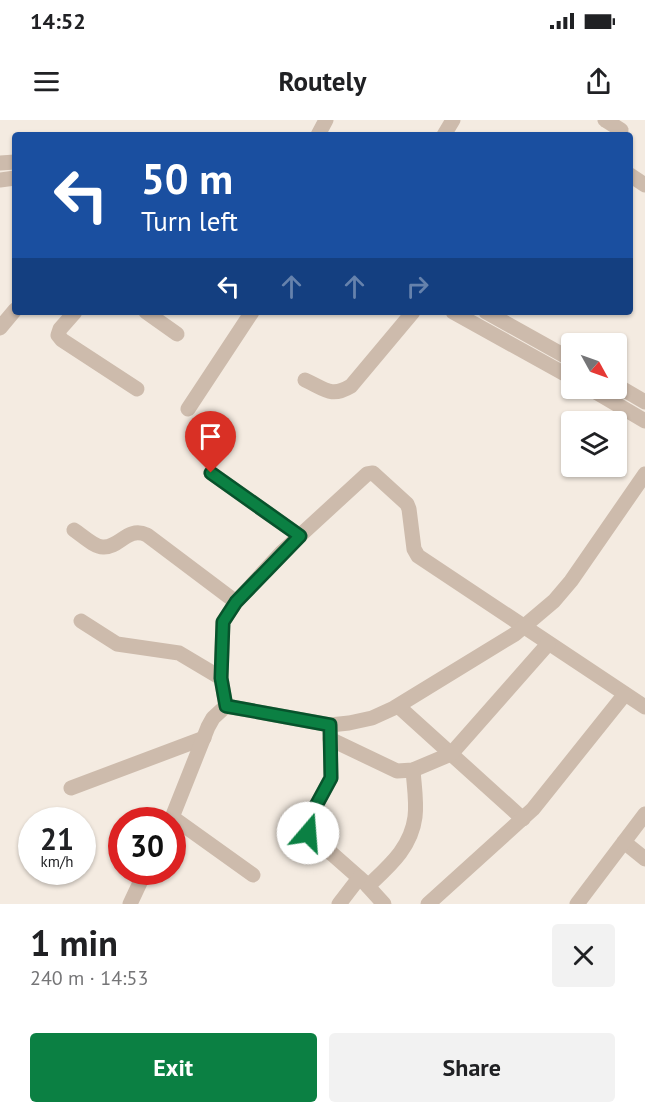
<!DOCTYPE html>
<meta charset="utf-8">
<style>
:root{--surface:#fff;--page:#f2f2f2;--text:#202124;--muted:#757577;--accent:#0b8043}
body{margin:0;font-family:"PT Sans",sans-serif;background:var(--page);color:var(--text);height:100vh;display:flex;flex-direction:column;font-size:22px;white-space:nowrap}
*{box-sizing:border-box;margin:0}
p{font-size:20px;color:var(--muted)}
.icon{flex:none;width:33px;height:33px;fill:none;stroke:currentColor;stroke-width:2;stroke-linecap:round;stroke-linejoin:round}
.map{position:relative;height:784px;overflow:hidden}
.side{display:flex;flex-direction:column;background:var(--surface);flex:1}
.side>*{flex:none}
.top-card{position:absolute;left:12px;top:12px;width:621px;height:183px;border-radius:6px;box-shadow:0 2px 4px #0004;background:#1a4fa0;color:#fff;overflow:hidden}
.needle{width:39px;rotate:130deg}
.fabs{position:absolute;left:561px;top:213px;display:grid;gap:12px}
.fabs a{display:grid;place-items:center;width:66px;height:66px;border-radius:6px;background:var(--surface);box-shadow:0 2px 4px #0004;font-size:30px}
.speed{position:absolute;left:18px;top:687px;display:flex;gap:12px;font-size:30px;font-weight:700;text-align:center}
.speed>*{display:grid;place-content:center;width:78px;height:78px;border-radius:50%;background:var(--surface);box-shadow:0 2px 4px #0004;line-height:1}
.speed small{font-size:15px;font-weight:400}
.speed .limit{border:9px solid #d22;background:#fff;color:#111}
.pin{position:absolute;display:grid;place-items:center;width:51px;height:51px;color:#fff;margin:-62px -26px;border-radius:50% 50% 50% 0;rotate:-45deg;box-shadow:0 0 6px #0007}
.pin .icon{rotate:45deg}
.me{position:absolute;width:66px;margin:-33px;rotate:18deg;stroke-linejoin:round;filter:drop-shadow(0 0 4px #0008)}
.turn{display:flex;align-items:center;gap:21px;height:126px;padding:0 30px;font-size:27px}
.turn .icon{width:78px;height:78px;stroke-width:2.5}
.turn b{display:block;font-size:42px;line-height:51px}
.lanes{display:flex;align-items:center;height:57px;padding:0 30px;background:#0003;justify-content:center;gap:30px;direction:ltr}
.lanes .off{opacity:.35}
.round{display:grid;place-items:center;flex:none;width:63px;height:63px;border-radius:6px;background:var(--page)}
.overview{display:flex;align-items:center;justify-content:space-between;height:102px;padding:0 30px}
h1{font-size:36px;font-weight:800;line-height:45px}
.cta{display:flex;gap:12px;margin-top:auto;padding:12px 30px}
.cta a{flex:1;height:69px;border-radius:6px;background:var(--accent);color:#fff;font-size:24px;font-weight:800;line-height:69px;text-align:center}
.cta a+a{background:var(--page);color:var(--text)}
.status{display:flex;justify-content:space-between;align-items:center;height:42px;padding:0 30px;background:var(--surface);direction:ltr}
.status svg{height:16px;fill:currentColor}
header{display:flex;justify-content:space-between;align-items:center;height:78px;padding:0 30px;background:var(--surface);font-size:27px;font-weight:800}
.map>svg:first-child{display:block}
</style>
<div class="status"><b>14:52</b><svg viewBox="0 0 49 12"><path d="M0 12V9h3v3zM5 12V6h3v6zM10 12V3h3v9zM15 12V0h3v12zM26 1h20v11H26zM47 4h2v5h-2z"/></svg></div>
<header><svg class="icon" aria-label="menu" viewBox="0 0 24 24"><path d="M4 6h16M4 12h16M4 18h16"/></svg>Routely<svg class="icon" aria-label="share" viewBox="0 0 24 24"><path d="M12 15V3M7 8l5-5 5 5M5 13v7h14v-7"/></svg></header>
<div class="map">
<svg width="645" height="784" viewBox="0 0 645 784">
<rect width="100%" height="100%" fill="#f4ebe1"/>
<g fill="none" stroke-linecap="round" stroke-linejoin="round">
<g stroke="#cdbbac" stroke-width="15">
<path d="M605,0L621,10"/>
<path d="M318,15L326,0"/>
<path d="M444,15L453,0"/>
<path d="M0,43L15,42"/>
<path d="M630,55L645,65"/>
<path d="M0,60L15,58"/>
<path d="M75,192L60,209L58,215L62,220L137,269"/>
<path d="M146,192L177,214"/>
<path d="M453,192L572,258"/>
<path d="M486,192L572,240"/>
<path d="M0,208L15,190"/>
<path d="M305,260C325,269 331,278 351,266L413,192"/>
<path d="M616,265L645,282"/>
<path d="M589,268L645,301"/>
<path d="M188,289L252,192"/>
<path d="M211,353L300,416"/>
<path d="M74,410C82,415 94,427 103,427C120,428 127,406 147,415L236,482"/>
<path d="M81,501L117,524L179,533L221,558L226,586"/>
<path d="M221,558L223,502L236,482L281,433L367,354L373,353L407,384L409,389L414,429L418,436L645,587"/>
<path d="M398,586L523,699"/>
<path d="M330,612L331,658L305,706V710L364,762L384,784"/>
<path d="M330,619L397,651L413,650L451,634L548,524"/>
<path d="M71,668L204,618"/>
<path d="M172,697L253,755"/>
<path d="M171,700L208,607L213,598L226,586L330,605L349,603L372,598L394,588L515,514L554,481L571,461L645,354"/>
<path d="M624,722L645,739"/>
<path d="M368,766C389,746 411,728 415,697C417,682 414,665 413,650"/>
<path d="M130,784L145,752"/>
<path d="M339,784L359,758"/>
<path d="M428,784L533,689L625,574"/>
<path d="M577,784L645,694"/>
</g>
</g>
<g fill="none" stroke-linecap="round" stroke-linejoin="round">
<g stroke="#07532c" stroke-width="15">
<path id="route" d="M211,353L300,416L236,482L223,502L221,558L226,586L330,605L331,658L305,706L308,713"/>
</g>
<use href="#route" stroke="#0b8043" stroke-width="10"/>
</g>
</svg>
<div class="fabs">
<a><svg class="needle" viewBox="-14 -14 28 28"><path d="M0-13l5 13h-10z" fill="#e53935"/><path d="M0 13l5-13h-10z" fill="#757577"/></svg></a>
<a><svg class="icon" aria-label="layers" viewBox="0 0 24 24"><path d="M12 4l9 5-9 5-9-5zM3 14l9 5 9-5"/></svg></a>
</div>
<div class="speed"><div>21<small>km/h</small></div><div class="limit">30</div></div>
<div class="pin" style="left:211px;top:353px;background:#d93025"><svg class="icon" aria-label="arrive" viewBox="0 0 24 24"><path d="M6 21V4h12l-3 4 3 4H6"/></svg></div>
<svg class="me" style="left:308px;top:713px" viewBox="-20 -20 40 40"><circle r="19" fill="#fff"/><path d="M0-13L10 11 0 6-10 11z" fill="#0b8043"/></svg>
<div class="top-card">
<div class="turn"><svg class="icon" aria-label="left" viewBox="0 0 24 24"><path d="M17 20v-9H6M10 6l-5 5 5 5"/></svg><div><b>50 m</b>Turn left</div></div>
<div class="lanes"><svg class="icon" aria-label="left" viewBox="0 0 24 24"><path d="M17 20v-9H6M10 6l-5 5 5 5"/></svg><svg class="icon off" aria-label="ahead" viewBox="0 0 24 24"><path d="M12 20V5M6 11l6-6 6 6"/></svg><svg class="icon off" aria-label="ahead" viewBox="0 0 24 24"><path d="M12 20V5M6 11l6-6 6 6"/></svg><svg class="icon off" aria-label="right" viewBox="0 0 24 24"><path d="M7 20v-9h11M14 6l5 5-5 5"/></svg></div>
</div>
</div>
<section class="side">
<div class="overview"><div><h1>1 min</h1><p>240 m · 14:53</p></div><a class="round"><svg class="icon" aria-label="close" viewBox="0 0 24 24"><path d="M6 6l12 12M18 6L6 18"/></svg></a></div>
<div class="cta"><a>Exit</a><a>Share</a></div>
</section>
